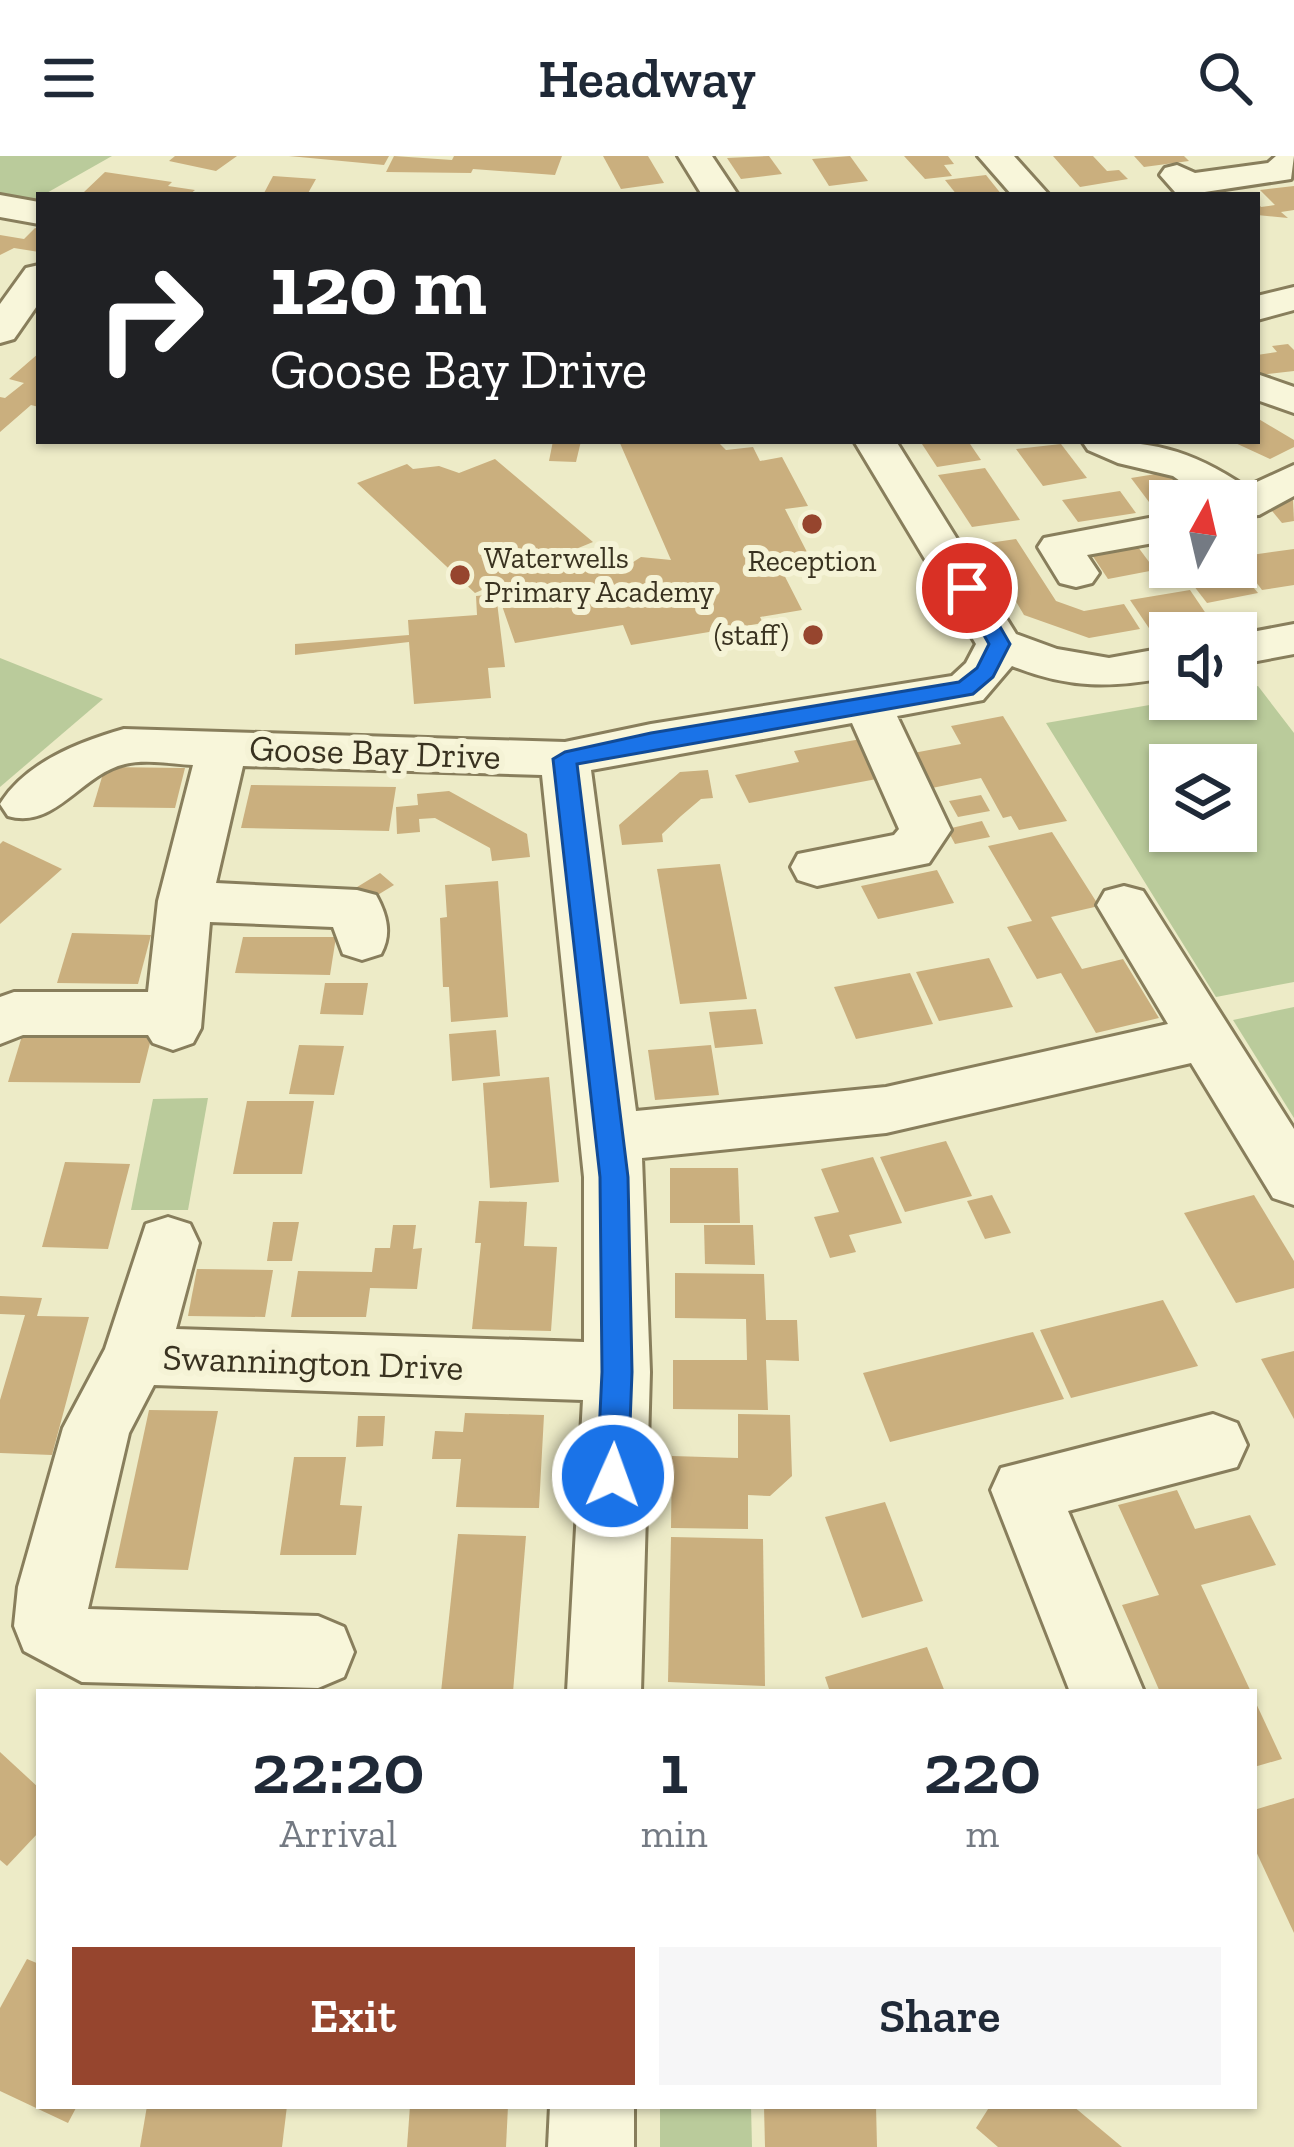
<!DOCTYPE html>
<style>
:root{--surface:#fff;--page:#f6f6f7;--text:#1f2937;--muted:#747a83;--accent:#96452e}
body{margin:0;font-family:"Zilla Slab",serif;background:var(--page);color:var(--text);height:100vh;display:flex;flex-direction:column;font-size:45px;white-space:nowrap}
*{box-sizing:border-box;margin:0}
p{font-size:39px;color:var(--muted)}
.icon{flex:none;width:66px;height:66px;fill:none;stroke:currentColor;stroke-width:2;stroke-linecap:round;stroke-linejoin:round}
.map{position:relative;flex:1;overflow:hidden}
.side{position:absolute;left:36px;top:1533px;width:1221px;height:420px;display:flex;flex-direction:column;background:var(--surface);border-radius:0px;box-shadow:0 3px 9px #0004}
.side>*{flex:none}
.banner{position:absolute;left:36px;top:36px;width:1224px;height:252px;border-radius:0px;box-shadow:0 3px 9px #0004;background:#202124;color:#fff;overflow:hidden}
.needle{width:78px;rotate:8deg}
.tools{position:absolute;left:1149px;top:324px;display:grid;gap:24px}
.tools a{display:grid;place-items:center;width:108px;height:108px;border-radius:0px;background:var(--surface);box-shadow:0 3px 9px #0004;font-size:60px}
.pin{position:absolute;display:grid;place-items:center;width:102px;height:102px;color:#fff;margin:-51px;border:6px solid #fff;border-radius:50%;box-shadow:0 3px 12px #0007}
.me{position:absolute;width:132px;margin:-66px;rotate:2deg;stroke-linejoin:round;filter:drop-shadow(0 0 9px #0008)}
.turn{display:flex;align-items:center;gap:42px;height:252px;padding:0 36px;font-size:54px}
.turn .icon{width:156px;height:156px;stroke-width:2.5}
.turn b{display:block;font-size:84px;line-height:102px}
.eta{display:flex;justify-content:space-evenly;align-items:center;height:204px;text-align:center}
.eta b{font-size:72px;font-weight:600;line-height:84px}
.button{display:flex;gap:24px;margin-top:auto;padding:24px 36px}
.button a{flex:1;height:138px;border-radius:0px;background:var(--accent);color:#fff;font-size:48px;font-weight:600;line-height:138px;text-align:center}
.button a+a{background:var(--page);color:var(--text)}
header{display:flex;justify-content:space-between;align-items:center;height:156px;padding:0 36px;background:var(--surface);font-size:54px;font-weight:600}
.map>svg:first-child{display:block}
</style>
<header><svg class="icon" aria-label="menu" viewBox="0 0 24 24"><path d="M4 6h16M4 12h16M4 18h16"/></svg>Headway<svg class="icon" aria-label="search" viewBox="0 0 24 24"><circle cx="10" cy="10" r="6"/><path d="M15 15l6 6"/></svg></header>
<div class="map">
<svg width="1294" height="1991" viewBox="0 0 1294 1991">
<rect width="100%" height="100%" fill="#edebc7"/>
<g fill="#bacb9b" fill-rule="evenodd">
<path d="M0,0H112L29,47L0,40Z"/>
<path d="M0,502L103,543L0,631Z"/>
<path d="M1258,530L1294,577V826L1216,841L1046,567L1184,543H1236V534ZM1236,609V675H1170V609Z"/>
<path d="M1294,851V962L1233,864Z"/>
<path d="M208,942L188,1054H131L153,943Z"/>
<path d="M660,1950H751L752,1991H660Z"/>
</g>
<g fill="#caaf7e">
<path d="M175,0H237L216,15L169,5Z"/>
<path d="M289,0H389L384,9Z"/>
<path d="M394,0L452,4L454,0H562L555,19L473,13L471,17L386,16Z"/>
<path d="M603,0H648L664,27L621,33Z"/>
<path d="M769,0L782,18L741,23L727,2Z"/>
<path d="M850,0L868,25L829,30L812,3Z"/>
<path d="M904,0H948L954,8L944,9L952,20L925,23Z"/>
<path d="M1053,0H1093L1107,15L1119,14L1128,23L1080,31Z"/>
<path d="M1134,0H1184L1189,5L1144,11Z"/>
<path d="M105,16L172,26L168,30L195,34L189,39L84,36Z"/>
<path d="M986,19L1002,39H957L945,24Z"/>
<path d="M273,20L316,23L307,39H263Z"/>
<path d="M1294,30V54L1281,56L1288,62L1257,59V46L1261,51L1275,49L1260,34Z"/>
<path d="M35,72L39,73V96L14,92L0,99V79L24,83Z"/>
<path d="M1288,188L1294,194V215L1260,219L1257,199L1277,196L1272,190Z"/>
<path d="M39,197V251L31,249L0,276V241L5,242L24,227L9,223Z"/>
<path d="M1257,262L1294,284V291L1270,303L1231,285H1257Z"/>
<path d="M553,285H581L576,306L549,305Z"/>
<path d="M619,285H717L726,294L753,291L760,305L782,301L808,350L785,353L809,400L777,405L802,454L760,461L763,467L631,489L623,469L515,487L500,444L506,443L491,430L475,437L357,327L407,308L413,313L439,310L459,317L495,303L593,386L571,395L595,416L624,412L641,401L671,404Z"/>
<path d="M920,285H968L981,304L937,311Z"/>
<path d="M1061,288L1087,322L1043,330L1016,293Z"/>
<path d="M985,312L1020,364L972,371L938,319Z"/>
<path d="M1174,315L1198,345H1170V352L1155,354L1131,322Z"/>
<path d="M1120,335L1136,357L1078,366L1062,344Z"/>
<path d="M1293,344L1294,365L1282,367L1267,349Z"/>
<path d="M1016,383L1056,445L1084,455L1124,448L1140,473L1089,482L1024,459L982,388Z"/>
<path d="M1138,391L1155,414L1108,423L1092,399Z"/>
<path d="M1294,393V429L1262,434L1237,401Z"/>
<path d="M1241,416L1258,437L1207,447L1190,425Z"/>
<path d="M1190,434L1213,468L1153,478L1130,444Z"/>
<path d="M496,438L505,511L488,512L491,542L414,548L409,486L295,499V488L409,479L408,464L477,459L476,440Z"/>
<path d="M1003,560L1067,665L1019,674L1011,660L1003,662L981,622L927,633L908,598L961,588L951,570Z"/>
<path d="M861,583L882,622L749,647L735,619L799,606L794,595Z"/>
<path d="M105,611L185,612L175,652L93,651Z"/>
<path d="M708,614L713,642L701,643L681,660L662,678L663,686L622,689L619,669L680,616Z"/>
<path d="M251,629L396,631L389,675L241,672Z"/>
<path d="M449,635L527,678L530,701L492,705L490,692L435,662L419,663L420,676L397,678L396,651L418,649L417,638Z"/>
<path d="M981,639L990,655L958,661L949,645Z"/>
<path d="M982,665L990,681L955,688L947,673Z"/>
<path d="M1052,676L1099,750L1051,761L1082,813L1123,803L1159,862L1096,877L1061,817L1037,823L1007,771L1032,765L988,690Z"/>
<path d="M3,685L62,713L0,768V688Z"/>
<path d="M720,708L747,843L680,848L657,713Z"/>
<path d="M937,714L954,747L878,763L861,730Z"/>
<path d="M380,717L394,729L363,748L349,736Z"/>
<path d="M498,725L508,861L451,866L449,831H443L440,762L447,761L445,729Z"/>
<path d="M72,777L151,779L138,828L57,827Z"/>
<path d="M243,781H336L330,819L235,817Z"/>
<path d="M989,802L1013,851L939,865L916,816Z"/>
<path d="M910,817L933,868L856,883L834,831Z"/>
<path d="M325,827H368L363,859L320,858Z"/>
<path d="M756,853L763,888L715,892L709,856Z"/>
<path d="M25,870L154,871L140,927L8,926Z"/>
<path d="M496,874L500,920L452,925L449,878Z"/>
<path d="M299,889L344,890L334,939L289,938Z"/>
<path d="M711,889L719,939L655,944L648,894Z"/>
<path d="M549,921L559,1026L490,1032L483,927Z"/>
<path d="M247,945H314L302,1018H233Z"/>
<path d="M946,985L972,1040L905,1056L880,1001Z"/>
<path d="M873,1001L902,1067L849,1079L856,1096L830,1102L814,1061L839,1056L821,1013Z"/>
<path d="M65,1006L130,1008L108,1093L42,1091Z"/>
<path d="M670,1012H738L740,1067H670Z"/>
<path d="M992,1039L1011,1077L985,1083L967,1045Z"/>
<path d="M1254,1039L1294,1105V1132L1236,1147L1184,1057Z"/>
<path d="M479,1045L527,1046L524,1090L557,1091L551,1175L472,1173L481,1087H475Z"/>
<path d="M273,1066H299L292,1105H267Z"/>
<path d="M393,1069H416L413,1093L422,1092L417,1133L370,1132L366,1161H291L298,1115L372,1116L375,1092H390Z"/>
<path d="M704,1069H753L755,1109L705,1108Z"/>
<path d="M197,1113L273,1114L265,1161L188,1160Z"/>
<path d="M675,1117L764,1118L766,1164H797L799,1205L766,1204L768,1254L673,1253V1204H747L746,1163L675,1162Z"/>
<path d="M0,1140L42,1142L37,1160L89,1161L52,1299L0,1297V1244L25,1159L0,1158Z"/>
<path d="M1163,1144L1198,1210L1071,1242L1040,1174Z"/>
<path d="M1033,1176L1064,1243L890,1286L863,1217Z"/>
<path d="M1294,1195V1263L1261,1203Z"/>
<path d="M149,1254L218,1255L188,1414L115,1412Z"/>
<path d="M465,1257L544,1259L539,1352L456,1351L461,1303H432L435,1275L463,1276Z"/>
<path d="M738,1258L790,1259L792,1320L770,1340L748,1339V1373L671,1372L672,1300L738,1302Z"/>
<path d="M358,1260H385L383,1290L356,1291Z"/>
<path d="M294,1301H346L340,1349L362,1350L356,1399H280Z"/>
<path d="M1177,1334L1195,1373L1250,1359L1276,1409L1201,1429L1251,1536H1160L1122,1449L1159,1439L1118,1349Z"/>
<path d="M885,1346L923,1445L862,1462L825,1361Z"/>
<path d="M458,1378L526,1380L513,1536H441Z"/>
<path d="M671,1381L763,1383L765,1530L668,1526Z"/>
<path d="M927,1491L945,1536H830L825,1521Z"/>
<path d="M1254,1543L1282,1603L1254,1611Z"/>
<path d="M0,1596L39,1632V1676L7,1710L0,1704Z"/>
<path d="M1294,1642V1777L1254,1691V1654Z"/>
<path d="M27,1803L39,1808V1950H77L68,1967L0,1935V1852Z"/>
<path d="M147,1950H287L282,1991H140Z"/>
<path d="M410,1950H508L506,1991H407Z"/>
<path d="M764,1950H876L877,1991H765Z"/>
<path d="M990,1950H1073L1122,1991H998L976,1972Z"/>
</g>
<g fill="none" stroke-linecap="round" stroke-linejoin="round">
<g stroke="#887e5c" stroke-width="6">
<g id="street">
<path d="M678,0H712L738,39H702Z"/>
<path d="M978,0H1014L1049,39H1012Z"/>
<path d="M1276,0H1294L1291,23L1185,39L1175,36L1160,19L1165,12L1177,9L1195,17L1268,7Z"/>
<path d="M0,39L39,46V68L0,61Z"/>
<path d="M39,109V147L14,183L0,187V148L26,112Z"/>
<path d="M1294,131V154L1257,164V140Z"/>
<path d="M1257,218L1294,231V257L1257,244Z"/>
<path d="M854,285H896L1016,478L1057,493L1109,502L1170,491V521C1111,532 1069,533 1012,510L983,544L897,560L951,674L929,707L817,730L798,724L791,711L798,698L894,679L899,673L852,567L591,614L636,955L886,931L1168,868L1097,749L1105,735L1124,730L1143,735L1294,973V1049L1273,1042L1191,907L886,977L642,1002L650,1216L641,1536H567L583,1244L154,1229L129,1277L88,1453L318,1460L344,1471L354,1496L344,1521L318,1532L82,1526L24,1495L14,1470L18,1431L63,1272L105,1193L146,1068L168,1061L190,1068L199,1087L176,1173L584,1186V1021L542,619L243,610L216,727L357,734L376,739C387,759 392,778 381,798L362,804L343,798L333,771L210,766L201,872L193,887L173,894L153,887L148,879H23L0,888V841L14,836H148L158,745L193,609C172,608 146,603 125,608C81,618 55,674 8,660L0,648C26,606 79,586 124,573L565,586L651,568L952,520L966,507L976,488Z"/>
<path d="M1082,285C1151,285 1188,292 1246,331L1294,309V340L1259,359L1236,361V345H1208L1173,320L1118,307L1088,294Z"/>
<path d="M1170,358V384L1087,399L1099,417L1092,427L1076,431L1060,427L1038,391L1044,382Z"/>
<path d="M1294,468V498L1236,509V479Z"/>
<path d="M1213,1258L1237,1267L1247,1289L1237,1311L1068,1355L1144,1536H1070L991,1334L1001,1312Z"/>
<path d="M550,1950H634V1991H548Z"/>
</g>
</g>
<use href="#street" fill="#f8f6da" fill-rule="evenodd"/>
</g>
<path fill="#1a73e8" stroke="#114b97" stroke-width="3" d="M967,425L975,427L1010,488L993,521L973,538L577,608L628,1021L632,1216L628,1320L624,1330L613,1334L602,1330L597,1320L602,1216L600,1021L553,603L565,596L651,577L959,526L977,512L989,488L957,432Z"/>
<g fill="#96452e" stroke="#f5f3d6" stroke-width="4.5">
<circle cx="812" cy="368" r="12"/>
<circle cx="460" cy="419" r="12"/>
<circle cx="813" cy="479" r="12"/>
</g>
<g text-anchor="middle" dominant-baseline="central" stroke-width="12" stroke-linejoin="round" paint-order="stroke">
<g font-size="30" fill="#393220" stroke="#f5f3d6" text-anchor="start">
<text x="484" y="402">Waterwells<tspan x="484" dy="34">Primary Academy</tspan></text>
<text x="812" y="405" text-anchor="middle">Reception</text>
<text x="789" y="479" text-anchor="end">(staff)</text>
</g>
<g font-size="36" fill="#393220" stroke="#f5f3d6">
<text transform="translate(375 596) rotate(2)">Goose Bay Drive</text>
<text transform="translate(313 1206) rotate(2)">Swannington Drive</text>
</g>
</g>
</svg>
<div class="tools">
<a><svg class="needle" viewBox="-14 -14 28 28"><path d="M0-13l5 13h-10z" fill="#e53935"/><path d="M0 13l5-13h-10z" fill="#747a83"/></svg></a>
<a><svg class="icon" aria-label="sound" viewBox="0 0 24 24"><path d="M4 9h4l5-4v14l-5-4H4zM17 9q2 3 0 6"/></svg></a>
<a><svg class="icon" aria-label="layers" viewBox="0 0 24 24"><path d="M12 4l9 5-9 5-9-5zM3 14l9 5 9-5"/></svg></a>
</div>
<div class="pin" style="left:967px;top:432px;background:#d93025"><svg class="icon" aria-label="arrive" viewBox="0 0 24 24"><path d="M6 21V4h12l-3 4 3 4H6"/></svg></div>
<svg class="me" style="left:613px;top:1320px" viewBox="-20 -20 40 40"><circle r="17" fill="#1a73e8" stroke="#fff" stroke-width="3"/><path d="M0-11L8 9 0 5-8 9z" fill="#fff"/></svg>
<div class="banner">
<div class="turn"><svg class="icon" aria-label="right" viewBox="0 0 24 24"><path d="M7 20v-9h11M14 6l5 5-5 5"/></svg><div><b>120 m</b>Goose Bay Drive</div></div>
</div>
<section class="side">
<div class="eta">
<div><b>22:20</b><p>Arrival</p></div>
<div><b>1</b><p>min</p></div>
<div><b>220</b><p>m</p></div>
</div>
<div class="button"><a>Exit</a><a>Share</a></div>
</section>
</div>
